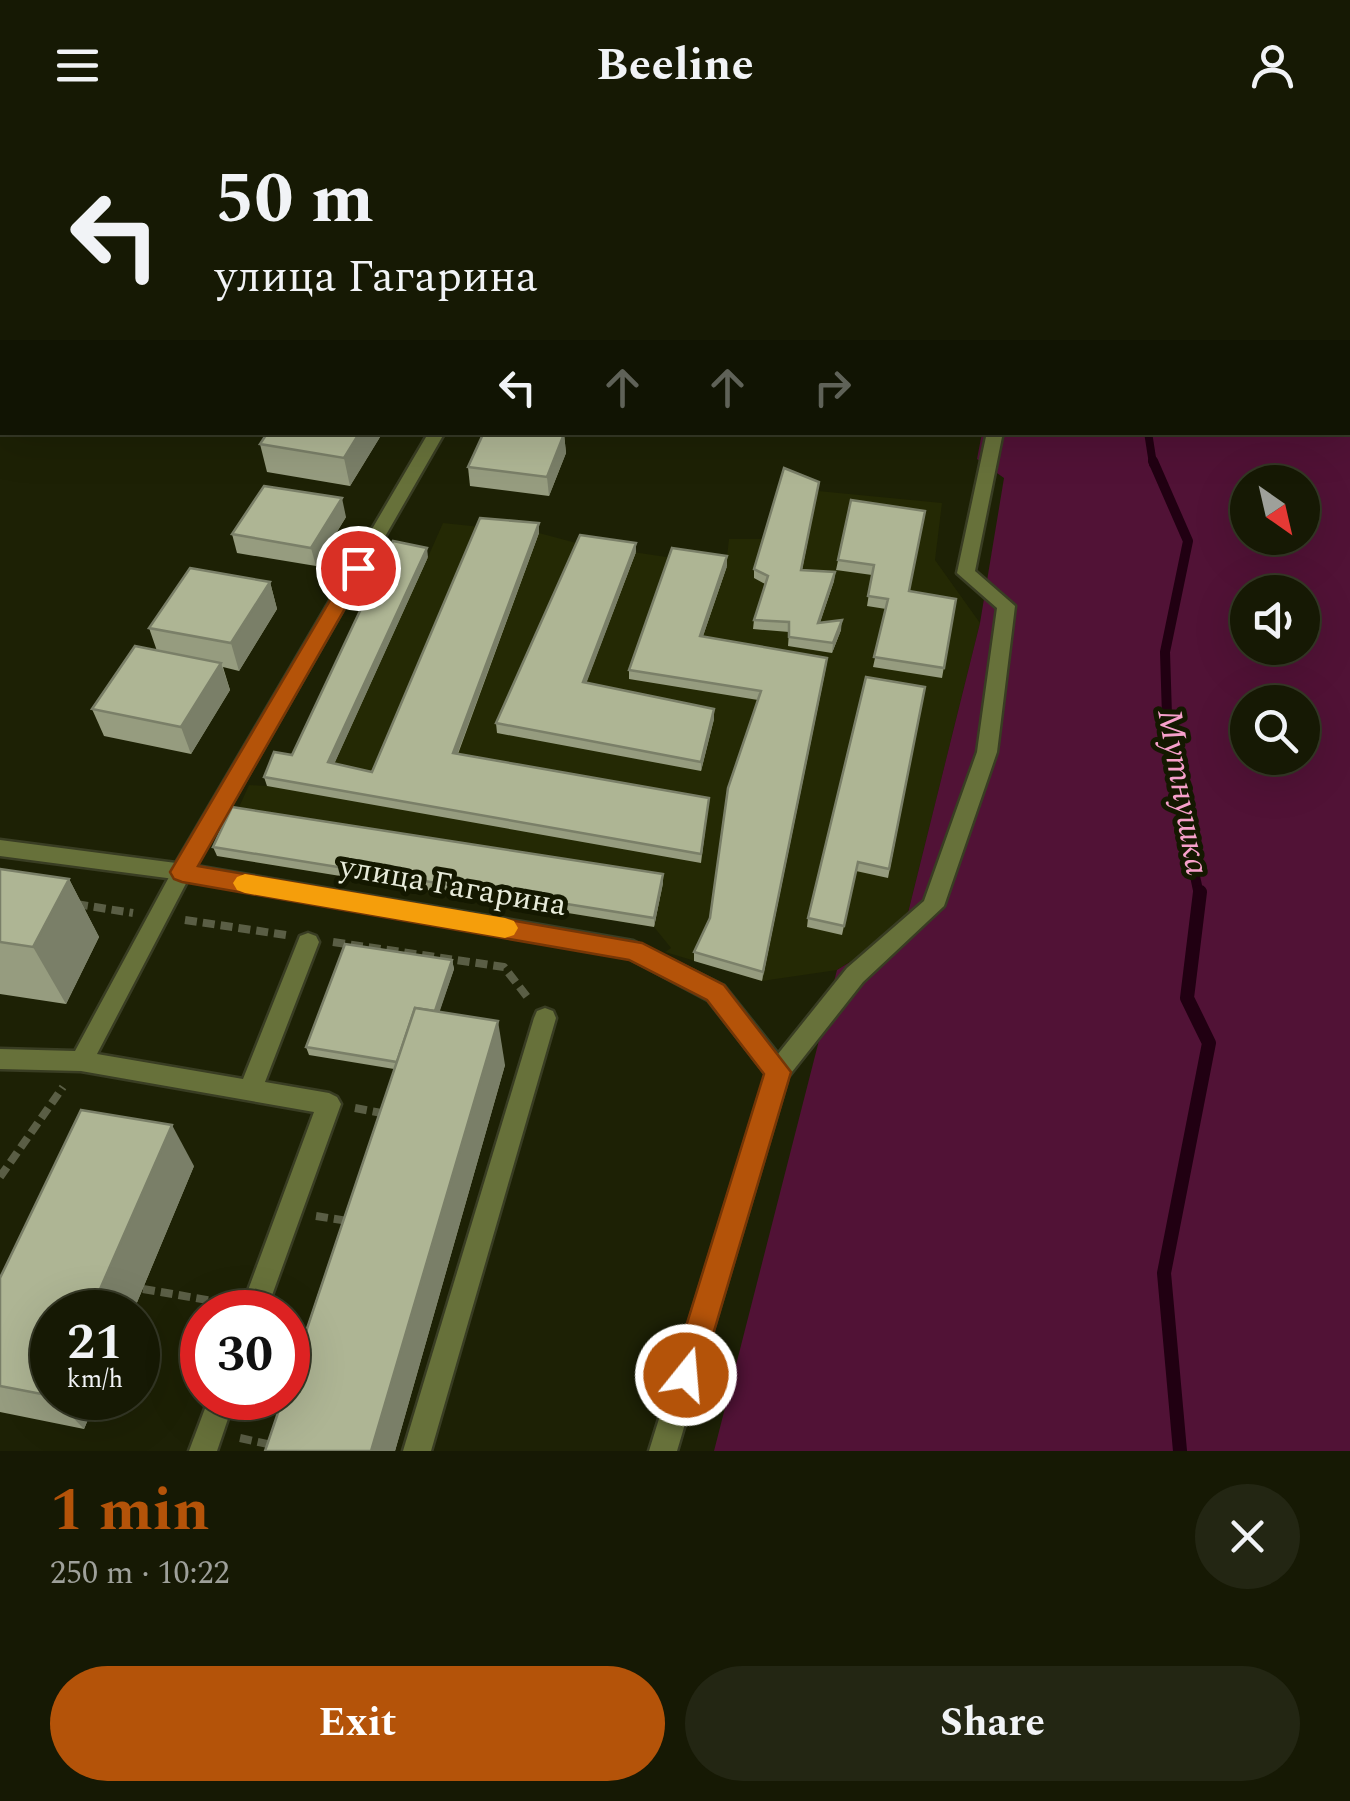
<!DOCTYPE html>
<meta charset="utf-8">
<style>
:root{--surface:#161904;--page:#232613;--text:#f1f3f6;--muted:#9ea09a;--line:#353826;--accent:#b45309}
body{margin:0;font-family:Spectral,serif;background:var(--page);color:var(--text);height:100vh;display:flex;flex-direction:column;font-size:38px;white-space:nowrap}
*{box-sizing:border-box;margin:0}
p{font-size:32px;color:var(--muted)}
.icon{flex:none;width:55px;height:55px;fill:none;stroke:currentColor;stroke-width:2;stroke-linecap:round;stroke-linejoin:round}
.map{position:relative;height:1321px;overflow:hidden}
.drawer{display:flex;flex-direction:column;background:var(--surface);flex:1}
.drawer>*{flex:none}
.guide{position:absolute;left:0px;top:0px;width:1350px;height:305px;box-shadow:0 10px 40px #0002,0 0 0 2px var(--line);background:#161904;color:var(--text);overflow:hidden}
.needle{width:65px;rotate:146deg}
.controls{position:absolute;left:1230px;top:335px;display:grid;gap:20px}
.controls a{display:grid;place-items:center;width:90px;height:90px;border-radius:50%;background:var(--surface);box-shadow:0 10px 40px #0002,0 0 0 2px var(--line);font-size:50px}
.speed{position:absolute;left:30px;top:1160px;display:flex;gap:20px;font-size:50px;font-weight:700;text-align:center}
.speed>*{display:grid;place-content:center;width:130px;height:130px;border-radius:50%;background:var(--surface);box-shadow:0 10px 40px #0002,0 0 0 2px var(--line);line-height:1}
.speed small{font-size:25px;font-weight:400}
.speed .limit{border:15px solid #d22;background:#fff;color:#111}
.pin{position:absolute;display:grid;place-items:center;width:85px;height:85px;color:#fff;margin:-42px;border:5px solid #fff;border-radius:50%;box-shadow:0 2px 10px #0007}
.me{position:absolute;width:110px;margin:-55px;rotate:17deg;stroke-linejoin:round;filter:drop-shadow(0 0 8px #0008)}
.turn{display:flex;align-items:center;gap:35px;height:210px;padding:0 50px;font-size:45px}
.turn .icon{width:130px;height:130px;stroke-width:2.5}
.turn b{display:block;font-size:70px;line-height:85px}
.lanes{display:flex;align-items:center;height:95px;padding:0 50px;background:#0003;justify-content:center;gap:50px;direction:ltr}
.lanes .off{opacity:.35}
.round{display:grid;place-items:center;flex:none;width:105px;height:105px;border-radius:52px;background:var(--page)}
.head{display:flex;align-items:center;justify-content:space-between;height:170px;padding:0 50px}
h1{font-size:60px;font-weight:700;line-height:75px;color:var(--accent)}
.primary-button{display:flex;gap:20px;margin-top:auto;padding:20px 50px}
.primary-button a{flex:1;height:115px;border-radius:60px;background:var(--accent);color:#fff;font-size:40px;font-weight:700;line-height:115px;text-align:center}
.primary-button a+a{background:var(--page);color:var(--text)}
header{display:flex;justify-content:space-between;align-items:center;height:130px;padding:0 50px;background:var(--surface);font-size:45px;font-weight:700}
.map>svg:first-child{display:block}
</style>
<header><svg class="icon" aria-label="menu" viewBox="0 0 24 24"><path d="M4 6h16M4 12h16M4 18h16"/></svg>Beeline<svg class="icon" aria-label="person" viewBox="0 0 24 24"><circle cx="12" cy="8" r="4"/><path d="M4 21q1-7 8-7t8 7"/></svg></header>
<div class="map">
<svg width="1350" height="1321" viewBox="0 0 1350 1321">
<rect width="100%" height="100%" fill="#1d2105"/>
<path fill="#242904" d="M783,348L818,361L942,373L935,430L980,493L904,799L837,840L762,851L665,822L671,818L654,797L217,726L249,655L267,656L295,634L428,427L443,393L539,403L580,414L726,436L729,409H764Z"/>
<path fill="#511236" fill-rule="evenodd" d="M1205,0H1350V1321H714L837,840L904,799L980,493L1004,348L977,329L982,303L1348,302V2ZM1248,352H1302V408H1248ZM1248,462H1302V518H1248ZM1248,572H1302V628H1248Z"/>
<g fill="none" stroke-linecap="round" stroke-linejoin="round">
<path stroke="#210012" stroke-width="8" d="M1148,302L1153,334"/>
<path stroke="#210012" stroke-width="10" d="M1153,331L1188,411L1165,522L1168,618L1199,765"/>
<path stroke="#210012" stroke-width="14" d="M1180,1321L1164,1143L1209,913L1187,868L1200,762"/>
<g stroke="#393d23" stroke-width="5">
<g id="service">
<rect x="0" y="31" width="2" height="8"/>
<path d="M182,734L189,736L192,742L97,924L243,949L300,806L308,803L316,806L319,812L265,952L329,963L337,967L341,974L266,1182H240L314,982L81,941L0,939V919L75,921L175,736Z"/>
<path d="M545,878L553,881L556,888L431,1321H403L534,888L537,881Z"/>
<path d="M209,1268H235L217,1321H189Z"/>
</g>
</g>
<g stroke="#393d23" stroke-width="5">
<g id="minor">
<rect x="1300" y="0" width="12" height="2"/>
<path d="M1348,257L1350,258V283L1348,282Z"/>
<path d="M429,302H445L196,736L633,811L724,856L778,924L847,838L924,771L977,622L997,478L957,443L987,302H1003L975,441L1015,476L997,622L944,776L863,852L788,947L677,1321H649L766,944L708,870L629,828L182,750L0,726V710L176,733Z"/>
</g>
</g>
<g stroke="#5a5e45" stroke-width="8" stroke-dasharray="12 6" stroke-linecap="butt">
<path d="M76,774L133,783"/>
<path d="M185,790L286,805"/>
<path d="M333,812L504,837L528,868"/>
<path d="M355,978L387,984"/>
<path d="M0,1047L63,957"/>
<path d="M316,1086L348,1091"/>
<path d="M143,1159L225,1173"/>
<path d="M288,1214L306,1218"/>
<path d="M240,1308L272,1315"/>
</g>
<use href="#service" fill="#67713a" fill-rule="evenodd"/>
<use href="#minor" fill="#67713a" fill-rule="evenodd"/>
</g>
<g fill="#969c7f">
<path d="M0,0H42L40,2H2V15H0Z"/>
<path d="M622,0H691L690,2H622Z"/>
<path d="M2,194V243H0V198Z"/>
<path d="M268,302H379L380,307L350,356L267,342L260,314Z"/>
<path d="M564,304L566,323L549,366L470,356L468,337Z"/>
<path d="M819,352L802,440L835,442L834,451L820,492L841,500L832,523L788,516L789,502L753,499L754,490L765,454L754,448V439Z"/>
<path d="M851,370L909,461L956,469L942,548L873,537L886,479L867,476L872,445L836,440Z"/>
<path d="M346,387L316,436L237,423L232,404Z"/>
<path d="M539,393V403L458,624L709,668L701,733L267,656L264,647L292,625L428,427L334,634L372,642Z"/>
<path d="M636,422L586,553L714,579V589L701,641L497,603L496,593Z"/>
<path d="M727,436L703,506L827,528L762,851L694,831V822L710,788L758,570L629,549V540Z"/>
<path d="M270,452L277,479L239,541L223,537L230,560L191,624L104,606L92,579L157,521L149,498Z"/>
<path d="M925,557L888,748L856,741L842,805L807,797L808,788Z"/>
<path d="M213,717L663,744V753L654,797L217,726Z"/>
<path d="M0,739L69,749L99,807L66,874L0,864Z"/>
<path d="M452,830L454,839L439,882L505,935L395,1321H265L394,939L309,925L306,917Z"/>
<path d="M194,1036L133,1182H52V1268H97L84,1299L0,1282V1148Z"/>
</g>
<g fill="#7a7f68">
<path d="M20,0H42L40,2H21Z"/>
<path d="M360,302H379L380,307L350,356L344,328Z"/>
<path d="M564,304L566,323L549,366L547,347Z"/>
<path d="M342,368L346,387L316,436L311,418Z"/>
<path d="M539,393V403L454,633L453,623Z"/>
<path d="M636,413V422L583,562V552Z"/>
<path d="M427,418L428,427L331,641L328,632Z"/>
<path d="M727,426V436L700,515V506Z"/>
<path d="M835,442L834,451L817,502L818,493Z"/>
<path d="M270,452L277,479L239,541L231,513Z"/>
<path d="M842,490L841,500L832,523L833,513Z"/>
<path d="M827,528L826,537L762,851L763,842Z"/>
<path d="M221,533L230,560L191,624L181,597Z"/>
<path d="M714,579V589L701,641V632Z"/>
<path d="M663,744V753L654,797V788Z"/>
<path d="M69,749L99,807L66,874L33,817Z"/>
<path d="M452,830L454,839L419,943L417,935Z"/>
<path d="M498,891L505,935L395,1321H371Z"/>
<path d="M172,995L194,1036L133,1182H90Z"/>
<path d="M54,1268H97L84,1299Z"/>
</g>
<g fill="#aeb594" stroke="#7a7f68" stroke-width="2.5">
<path d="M321,0H378L377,2H320Z"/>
<path d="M473,0H536L535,2H471Z"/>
<rect x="708" y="0" width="45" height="2"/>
<path d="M888,0H916L938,2H888Z"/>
<path d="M975,0H1010L1018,1V2H974Z"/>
<path d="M2,194V225H0V198Z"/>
<path d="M268,302H360L344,328L260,314Z"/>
<path d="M484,302H553L564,304L547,347L468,337Z"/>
<path d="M784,338L819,352L801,440L835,442L818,493L842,490L833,513L789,507V492L754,490L768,446L754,439Z"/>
<path d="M264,356L342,368L311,418L232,404Z"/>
<path d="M851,370L925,381L909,461L956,469L944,538L874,527L888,469L868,466L874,435L838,430Z"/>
<path d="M480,388L539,393L453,623L709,668L701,724L264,647L274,622L292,625L393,411L427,418L328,632L372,642Z"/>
<path d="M580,405L636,413L583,552L714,579L701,632L496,593Z"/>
<path d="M672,418L727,426L700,506L827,528L763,842L694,822L710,788L728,658L761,561L629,540Z"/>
<path d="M190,438L270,452L231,513L149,498Z"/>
<path d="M135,516L221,533L181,597L92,579Z"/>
<path d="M866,547L925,557L889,739L858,732L844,796L808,788Z"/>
<path d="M232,677L663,744L654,788L213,717Z"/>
<path d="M0,739L69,749L33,817L0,812Z"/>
<path d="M345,814L452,830L435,881L415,878L397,932L306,917Z"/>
<path d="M415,878L498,891L371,1321H265L283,1268H288V1255Z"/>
<path d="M81,980L172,995L90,1182H52V1266L0,1256V1148Z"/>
</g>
<path fill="#b45309" stroke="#753606" stroke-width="2.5" d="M358,431L368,438L198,736L642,813L724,855L791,942L701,1245L697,1256L686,1260L675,1256L671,1245L764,944L707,870L629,830L182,752L174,749L170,742L349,438Z"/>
<path fill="#f59e0b" d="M245,744L505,788L514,791L518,798L514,805L505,808L245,763L237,760L233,753L237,747Z"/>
<g text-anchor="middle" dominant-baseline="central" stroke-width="10" stroke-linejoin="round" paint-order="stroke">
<g font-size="32" fill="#e7ebda" stroke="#141800">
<text transform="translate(453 756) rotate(10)">улица Гагарина</text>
</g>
<g font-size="35" font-style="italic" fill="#f7a0ca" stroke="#141800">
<text transform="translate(1183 662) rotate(80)">Мутнушка</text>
</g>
</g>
</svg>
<div class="controls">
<a><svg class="needle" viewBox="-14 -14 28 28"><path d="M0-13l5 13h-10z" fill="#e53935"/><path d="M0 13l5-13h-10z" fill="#9ea09a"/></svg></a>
<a><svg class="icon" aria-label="sound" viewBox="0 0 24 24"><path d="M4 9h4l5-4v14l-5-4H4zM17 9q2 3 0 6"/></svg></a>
<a><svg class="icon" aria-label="search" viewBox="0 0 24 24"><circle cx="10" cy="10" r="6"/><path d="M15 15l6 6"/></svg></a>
</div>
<div class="speed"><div>21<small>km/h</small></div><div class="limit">30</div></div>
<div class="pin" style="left:358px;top:438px;background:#d93025"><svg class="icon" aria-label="arrive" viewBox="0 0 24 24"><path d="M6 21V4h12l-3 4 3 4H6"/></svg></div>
<svg class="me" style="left:686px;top:1245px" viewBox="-20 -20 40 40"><circle r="17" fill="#b45309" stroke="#fff" stroke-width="3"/><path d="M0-11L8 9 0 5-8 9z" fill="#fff"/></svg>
<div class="guide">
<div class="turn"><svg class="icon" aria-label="left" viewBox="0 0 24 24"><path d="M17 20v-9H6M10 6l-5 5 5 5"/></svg><div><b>50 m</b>улица Гагарина</div></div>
<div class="lanes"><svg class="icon" aria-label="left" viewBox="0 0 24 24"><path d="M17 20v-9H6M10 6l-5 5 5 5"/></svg><svg class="icon off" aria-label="ahead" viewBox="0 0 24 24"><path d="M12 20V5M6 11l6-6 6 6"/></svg><svg class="icon off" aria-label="ahead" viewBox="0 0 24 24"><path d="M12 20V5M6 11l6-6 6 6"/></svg><svg class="icon off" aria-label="right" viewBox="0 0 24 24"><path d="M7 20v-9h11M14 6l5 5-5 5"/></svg></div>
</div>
</div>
<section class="drawer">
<div class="head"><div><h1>1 min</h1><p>250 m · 10:22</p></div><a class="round"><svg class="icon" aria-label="close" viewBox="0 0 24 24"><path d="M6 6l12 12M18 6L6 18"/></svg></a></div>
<div class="primary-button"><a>Exit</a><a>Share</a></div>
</section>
